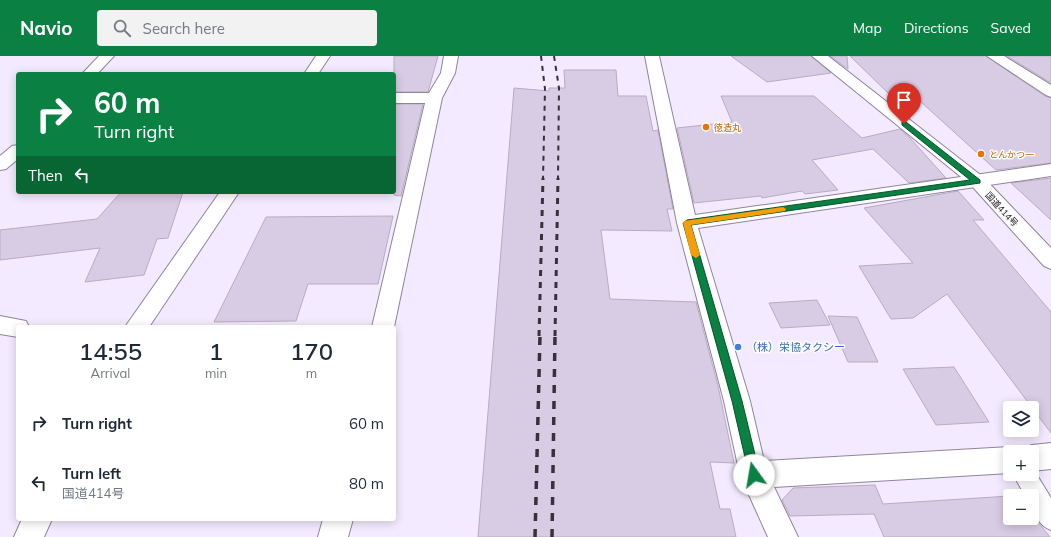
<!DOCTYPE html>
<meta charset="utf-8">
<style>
:root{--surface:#fff;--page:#f2f2f3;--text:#1f2937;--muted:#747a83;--accent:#0b8043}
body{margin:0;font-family:Mulish,"Noto Sans JP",sans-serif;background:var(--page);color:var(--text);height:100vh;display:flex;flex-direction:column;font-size:15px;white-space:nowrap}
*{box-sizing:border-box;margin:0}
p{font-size:13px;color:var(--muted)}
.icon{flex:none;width:22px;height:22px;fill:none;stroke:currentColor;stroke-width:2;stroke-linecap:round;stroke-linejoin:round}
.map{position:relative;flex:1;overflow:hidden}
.sheet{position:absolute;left:16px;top:269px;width:380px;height:196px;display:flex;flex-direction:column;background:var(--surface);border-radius:4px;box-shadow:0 2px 10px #0003}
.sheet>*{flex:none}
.hud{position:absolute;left:16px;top:16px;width:380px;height:122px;border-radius:4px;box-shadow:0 2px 10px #0003;background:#0b8043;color:#fff;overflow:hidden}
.controls{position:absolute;left:1003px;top:345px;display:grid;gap:8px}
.controls a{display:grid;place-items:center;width:36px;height:36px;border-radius:4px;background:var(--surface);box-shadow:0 2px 10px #0003;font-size:20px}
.pin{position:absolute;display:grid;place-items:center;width:34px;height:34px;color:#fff;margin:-41px -17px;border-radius:50% 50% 50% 0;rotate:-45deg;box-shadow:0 0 4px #0007}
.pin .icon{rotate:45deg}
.me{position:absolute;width:44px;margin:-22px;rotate:347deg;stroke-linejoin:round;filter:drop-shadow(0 0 3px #0008)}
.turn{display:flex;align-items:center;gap:14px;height:84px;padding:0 12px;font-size:18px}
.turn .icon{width:52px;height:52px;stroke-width:2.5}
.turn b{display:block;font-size:28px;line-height:34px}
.then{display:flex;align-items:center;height:38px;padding:0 12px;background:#0003;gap:8px;font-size:15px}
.eta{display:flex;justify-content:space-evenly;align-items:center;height:68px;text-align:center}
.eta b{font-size:24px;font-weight:600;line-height:28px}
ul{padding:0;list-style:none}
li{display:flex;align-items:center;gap:12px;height:60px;padding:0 12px}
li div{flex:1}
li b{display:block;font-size:15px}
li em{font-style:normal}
header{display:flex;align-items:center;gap:24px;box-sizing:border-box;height:56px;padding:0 20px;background:var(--accent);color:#fff}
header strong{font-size:19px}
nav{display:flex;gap:22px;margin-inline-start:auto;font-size:14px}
.search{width:280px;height:36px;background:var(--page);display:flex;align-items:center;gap:10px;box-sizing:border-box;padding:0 14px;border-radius:4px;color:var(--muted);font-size:15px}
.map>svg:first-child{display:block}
</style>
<header>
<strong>Navio</strong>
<div class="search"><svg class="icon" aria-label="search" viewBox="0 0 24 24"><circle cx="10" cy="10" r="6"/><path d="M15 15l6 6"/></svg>Search here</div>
<nav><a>Map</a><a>Directions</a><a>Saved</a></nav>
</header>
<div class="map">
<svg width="1051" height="481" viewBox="0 0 1051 481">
<rect width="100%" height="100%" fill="#f4eaff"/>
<g fill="#d8cbe4" stroke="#b8abc4">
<path d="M394,0H438L428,36H394Z"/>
<path d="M731,0H811L831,17L767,26Z"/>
<path d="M830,0H847L848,13Z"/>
<path d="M850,0H986L1045,40L1051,42V107L996,114L900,27L889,38Z"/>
<path d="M1007,0H1051V27Z"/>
<path d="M564,14H616L618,40H646L653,75L658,74L673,153H667L672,175L601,174L610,243L696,246L718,330L734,407L710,406L720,453H730L736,481H478L514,32L549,35V32H565Z"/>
<path d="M721,40H814L862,82L900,73L909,81L946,122L909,127L873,93L812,104L838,134L805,138L802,135L762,142L761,140L694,147L677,72L732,66Z"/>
<path d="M394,48H423L401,140L394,139Z"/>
<path d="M1051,122V164L1011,127Z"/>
<path d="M958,135L984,164H973L1051,256V377L947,238L913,262L891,263L859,210L913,207L864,152Z"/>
<path d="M121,136H183L168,182L157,183L144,219L85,226L100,192L0,204V174L97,163Z"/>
<path d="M393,160L378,228H308L296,265L214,266L266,161Z"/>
<path d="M817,244L830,269L781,272L769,247Z"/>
<path d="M828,260L857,261L878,306H848Z"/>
<path d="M954,311L989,366L936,369L903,313Z"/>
<path d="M875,429L883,448L1010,440V462H1032V453L1038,466L1050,481H884L874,458L790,460L782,444L793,432Z"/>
</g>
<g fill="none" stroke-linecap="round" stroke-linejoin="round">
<g stroke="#90849b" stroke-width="2">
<path id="service" d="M1032,411L1051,442V474C1037,469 1032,454 1032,440H1025L1013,418H1032Z"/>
</g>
<g stroke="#90849b" stroke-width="2">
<g id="minor">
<path d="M99,0H114L97,18H82Z"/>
<path d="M444,0H458L455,17L442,42L394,271H372L425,47H394V37H429L441,17Z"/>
<path d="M645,0H659L695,159L1051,108V120L698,172L750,345L764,405L1010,391L1020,396H1010V417L774,431L798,481H768L740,419L724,345L677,167Z"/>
<path d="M987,0H1004L1051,29V41L1046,39Z"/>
<path d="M18,89V103L6,113L0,114V100L12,90Z"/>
<path d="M0,260L26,265L29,271H18V281L0,278Z"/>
<path d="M1051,387V413L1032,415V396H1021L1022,393L1032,389Z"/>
<path d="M323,463H353L348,481H318Z"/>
</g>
</g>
<g stroke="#90849b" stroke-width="2">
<g id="tertiary">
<path d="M316,0H330L318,18H304Z"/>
<path d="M220,136H239L149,271H125Z"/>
<path d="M22,463H52L44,481H14Z"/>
</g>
</g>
<g stroke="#90849b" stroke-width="2">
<path id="trunk" d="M812,0H828L983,121L1051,192V213L1044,210L971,129Z"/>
</g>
<use href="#service" fill="#fff" fill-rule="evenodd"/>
<use href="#minor" fill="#fff" fill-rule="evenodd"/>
<use href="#tertiary" fill="#fff" fill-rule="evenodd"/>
<use href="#trunk" fill="#fff" fill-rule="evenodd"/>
<g stroke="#36313b" stroke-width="2" stroke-dasharray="5 5" stroke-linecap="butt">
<path d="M541,0L545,33L543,123"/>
<path d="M554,0L559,32L558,123"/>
</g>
<g stroke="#36313b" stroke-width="3" stroke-dasharray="6 6" stroke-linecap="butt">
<path d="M539,280L543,122"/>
<path d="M555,280L558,122"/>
</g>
<g stroke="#36313b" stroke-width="3.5" stroke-dasharray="8 8" stroke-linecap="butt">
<path d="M535,481L540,279"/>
<path d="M552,481L555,279"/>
</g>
</g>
<path fill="#0b8043" stroke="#07532c" d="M902,66H906L980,124V127L691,169L742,345L760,419L758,423L754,425L750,423L732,345L683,167L687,164L970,124L902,69Z"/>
<path fill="#f59e0b" d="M783,151L786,153L785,155L691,169L700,199L696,202L691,199L683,167L684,165Z"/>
<g fill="#e8710a" stroke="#fcfcfc" stroke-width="1.5">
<circle cx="706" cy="71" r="4"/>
<circle cx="981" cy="98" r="4"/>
</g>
<circle fill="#3f7fe0" stroke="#fcfcfc" stroke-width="1.5" cx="738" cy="291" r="4"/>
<g text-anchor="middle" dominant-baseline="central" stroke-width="3" stroke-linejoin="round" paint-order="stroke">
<g font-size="9" fill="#c56008" stroke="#fcfcfc" text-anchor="start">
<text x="714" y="71">徳造丸</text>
<text x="989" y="98">とんかつ一</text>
</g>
<g font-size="9" fill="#1a151e" stroke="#fcfcfc">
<text transform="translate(1002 153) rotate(47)">国道414号</text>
</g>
<g font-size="11" fill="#366cbe" stroke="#fcfcfc" text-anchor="start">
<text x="746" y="291">（株）栄協タクシー</text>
</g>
</g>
</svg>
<div class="controls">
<a><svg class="icon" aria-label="layers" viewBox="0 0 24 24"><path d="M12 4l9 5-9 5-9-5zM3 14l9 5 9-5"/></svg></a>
<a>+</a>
<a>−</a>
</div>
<div class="pin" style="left:904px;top:68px;background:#d93025"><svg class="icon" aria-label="arrive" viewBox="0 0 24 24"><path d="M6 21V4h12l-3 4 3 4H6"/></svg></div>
<svg class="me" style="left:754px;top:419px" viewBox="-20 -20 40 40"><circle r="19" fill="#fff"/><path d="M0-13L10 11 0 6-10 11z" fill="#0b8043"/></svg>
<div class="hud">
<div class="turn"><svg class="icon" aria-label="right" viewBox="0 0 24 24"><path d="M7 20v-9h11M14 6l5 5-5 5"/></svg><div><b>60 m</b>Turn right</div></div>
<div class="then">Then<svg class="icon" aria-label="left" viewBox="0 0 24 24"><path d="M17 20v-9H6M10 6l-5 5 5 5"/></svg></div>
</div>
<section class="sheet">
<div class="eta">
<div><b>14:55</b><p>Arrival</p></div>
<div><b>1</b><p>min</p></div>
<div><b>170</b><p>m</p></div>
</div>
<ul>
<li><svg class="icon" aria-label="right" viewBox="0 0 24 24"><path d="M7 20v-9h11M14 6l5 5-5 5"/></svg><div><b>Turn right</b></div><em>60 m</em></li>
<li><svg class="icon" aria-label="left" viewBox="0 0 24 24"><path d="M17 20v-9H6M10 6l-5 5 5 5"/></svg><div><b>Turn left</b><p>国道414号</p></div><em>80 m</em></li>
</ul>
</section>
</div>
